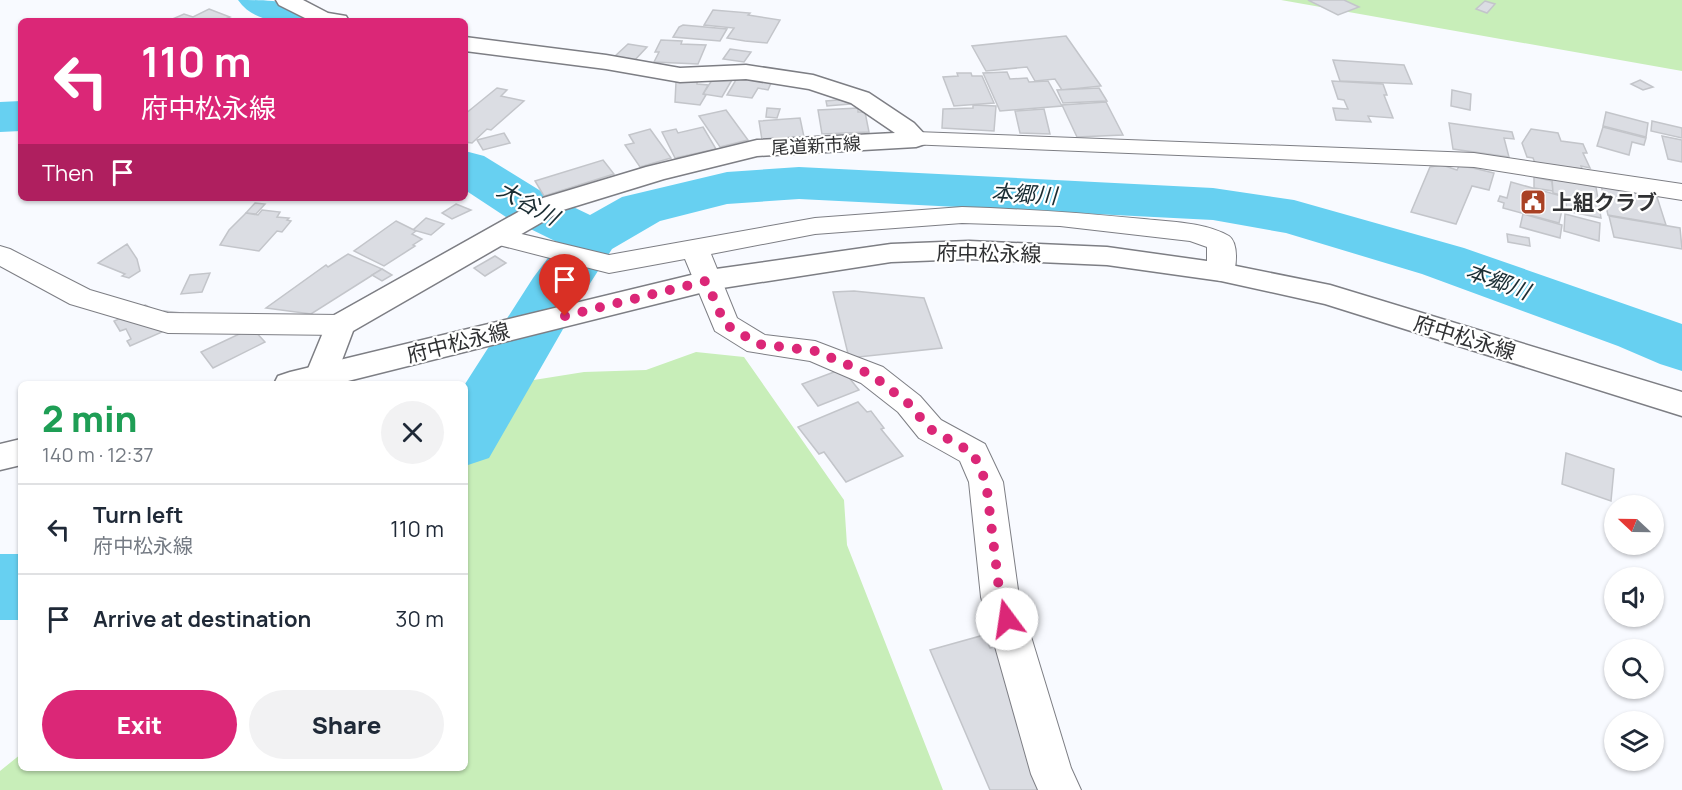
<!DOCTYPE html>
<meta charset="utf-8">
<style>
:root{--surface:#fff;--page:#f2f2f3;--text:#1f2937;--muted:#747a83;--line:#e0e1e3;--accent:#db2777}
body{margin:0;font-family:Manrope,"Noto Sans JP",sans-serif;background:var(--page);color:var(--text);height:100vh;display:flex;flex-direction:column;font-size:22px;white-space:nowrap}
*{box-sizing:border-box;margin:0}
p{font-size:20px;color:var(--muted)}
.icon{flex:none;width:33px;height:33px;fill:none;stroke:currentColor;stroke-width:2;stroke-linecap:round;stroke-linejoin:round}
.map{position:relative;flex:1;overflow:hidden}
.sheet{position:absolute;left:18px;top:381px;width:450px;height:390px;display:flex;flex-direction:column;background:var(--surface);border-radius:9px;box-shadow:0 2px 4px #0004}
.sheet>*{flex:none}
.hud{position:absolute;left:18px;top:18px;width:450px;height:183px;border-radius:9px;box-shadow:0 2px 4px #0004;background:#db2777;color:#fff;overflow:hidden}
.needle{width:39px;rotate:292deg}
.buttons{position:absolute;left:1604px;top:495px;display:grid;gap:12px}
.buttons a{display:grid;place-items:center;width:60px;height:60px;border-radius:50%;background:var(--surface);box-shadow:0 2px 4px #0004;font-size:30px}
.pin{position:absolute;display:grid;place-items:center;width:51px;height:51px;color:#fff;margin:-62px -26px;border-radius:50% 50% 50% 0;rotate:-45deg;box-shadow:0 0 6px #0007}
.pin .icon{rotate:45deg}
.me{position:absolute;width:66px;margin:-33px;rotate:346deg;stroke-linejoin:round;filter:drop-shadow(0 0 4px #0008)}
.turn{display:flex;align-items:center;gap:21px;height:126px;padding:0 24px;font-size:27px}
.turn .icon{width:78px;height:78px;stroke-width:2.5}
.turn b{display:block;font-size:42px;line-height:51px}
.then{display:flex;align-items:center;height:57px;padding:0 24px;background:#0003;gap:12px;font-size:22px}
.round{display:grid;place-items:center;flex:none;width:63px;height:63px;border-radius:32px;background:var(--page)}
.head{display:flex;align-items:center;justify-content:space-between;height:102px;padding:0 24px}
h1{font-size:36px;font-weight:800;line-height:45px;color:#1e9e55}
.primary-button{display:flex;gap:12px;margin-top:auto;padding:12px 24px}
.primary-button a{flex:1;height:69px;border-radius:36px;background:var(--accent);color:#fff;font-size:24px;font-weight:800;line-height:69px;text-align:center}
.primary-button a+a{background:var(--page);color:var(--text)}
ul{padding:0;list-style:none}
li{display:flex;align-items:center;gap:18px;height:90px;padding:0 24px;border-top:2px solid var(--line)}
li div{flex:1}
li b{display:block;font-size:22px}
li em{font-style:normal}
.map>svg:first-child{display:block}
</style>
<div class="map">
<svg width="1682" height="790" viewBox="0 0 1682 790">
<rect width="100%" height="100%" fill="#f8faff"/>
<g fill="#c8eeb9">
<path d="M1281,0H1682V71Z"/>
<path d="M696,352L744,357L844,500L847,545L943,790H0V771L21,754V768H465V412L515,383L584,372L646,370Z"/>
</g>
<g fill="none" stroke-linecap="round" stroke-linejoin="round">
<g fill="#67d0f1" fill-rule="evenodd">
<path d="M238,0C267,0 301,0 320,21C290,21 257,27 238,0Z"/>
<path d="M21,101V131L0,132V102Z"/>
<path d="M465,151L484,156L544,193L590,215L622,197L727,172L799,167L1213,188L1294,200L1464,248L1682,324V371L1660,364L1618,346L1422,274L1286,233L1213,220L799,199L727,204L660,221L612,249L582,296L489,458L465,466V384L533,278L559,243L506,217L465,190Z"/>
<rect x="0" y="554" width="21" height="66"/>
</g>
</g>
<g fill="#dbdde3" stroke="#c3c5ca" stroke-width="1.5">
<path d="M1308,0H1344L1359,7L1338,15Z"/>
<path d="M1485,1L1495,4L1487,13L1476,9Z"/>
<path d="M209,9L230,17L221,21H168L184,14L193,17Z"/>
<path d="M713,10L750,13L748,15L780,20L767,43L745,41L727,38L734,28L704,25Z"/>
<path d="M683,25L727,29L720,41L673,37L679,27Z"/>
<path d="M1066,36L1101,86L1062,90L1055,79L1035,81L1027,67L986,71L972,46Z"/>
<path d="M661,40L682,41L681,44L706,45L698,64L654,62L659,52H655Z"/>
<path d="M628,44L647,47L634,61L613,58Z"/>
<path d="M730,49L751,52L744,62L723,59Z"/>
<path d="M1333,60L1404,65L1412,84L1340,81Z"/>
<path d="M1007,72L1010,79L1027,78L1029,82L1048,81L1062,106L1000,111L983,73Z"/>
<path d="M957,73H971L972,76H982L994,103L954,106L943,77L958,76Z"/>
<path d="M733,78L722,97L703,94L712,80Z"/>
<path d="M737,78L771,83L768,90L758,88L752,98L727,95Z"/>
<path d="M1640,80L1653,87L1643,90L1631,84Z"/>
<path d="M697,81V84L708,85L703,94L706,95L700,105L675,102L676,82Z"/>
<path d="M1332,81L1383,84L1387,95H1384L1393,118L1368,116L1371,122L1336,120L1333,108L1348,109L1344,100L1338,99Z"/>
<path d="M497,88L507,90L501,96L524,101L491,130L487,129L472,143L465,142V114Z"/>
<path d="M1099,88L1107,101L1063,103L1057,90Z"/>
<path d="M1452,90L1471,94L1470,110L1451,106Z"/>
<path d="M849,99L850,104L827,106L826,101Z"/>
<path d="M1106,102L1123,135L1077,137L1062,105Z"/>
<path d="M973,105L996,106L994,131L942,128L943,109L973,108Z"/>
<path d="M767,108L780,109L777,118L766,117Z"/>
<path d="M858,108V112H865L869,132L822,134L818,110Z"/>
<path d="M1044,109L1050,134L1020,133L1015,111Z"/>
<path d="M726,110L748,140L720,147L699,116Z"/>
<path d="M1606,112L1648,123L1646,137L1603,126Z"/>
<path d="M800,118L804,137L762,140L759,121Z"/>
<path d="M1652,121L1682,128V138L1651,131Z"/>
<path d="M1449,123L1512,132L1514,139L1504,138L1509,157L1453,149Z"/>
<path d="M703,127L716,149L675,158L662,132L676,129L678,133Z"/>
<path d="M1603,127L1646,138L1644,145L1632,142L1629,155L1597,146Z"/>
<path d="M650,129L671,158L640,167L625,145L634,143L629,135Z"/>
<path d="M1531,129L1558,133L1561,141L1583,144L1587,153H1583L1590,168L1581,166L1582,169L1535,163L1533,158L1527,157L1522,143Z"/>
<path d="M504,133L510,143L483,150L477,140Z"/>
<path d="M1662,136L1682,140V162L1668,159Z"/>
<path d="M603,160L614,174L544,196L535,181Z"/>
<path d="M1442,165L1457,170L1459,166L1473,168L1494,173L1489,190L1472,186L1456,224L1411,212L1430,167Z"/>
<path d="M1534,177L1552,181L1553,191L1534,188Z"/>
<path d="M1552,178L1596,187L1601,218L1567,211L1565,196L1553,193Z"/>
<path d="M1511,182L1565,197L1559,223L1503,208L1504,203L1498,201L1500,196L1507,198Z"/>
<path d="M1601,185L1656,194L1666,225L1608,215Z"/>
<path d="M255,203L265,204L256,214L246,213Z"/>
<path d="M456,204L471,210L452,219L442,213Z"/>
<path d="M262,210L280,212L277,217L289,218L287,220L291,221L282,232L277,231L259,251L220,245L229,230L246,213L258,215Z"/>
<path d="M1523,214L1562,225L1560,238L1520,227Z"/>
<path d="M1565,214L1600,223L1599,241L1564,231Z"/>
<path d="M1609,216L1680,228L1682,249L1614,237Z"/>
<path d="M426,218L444,224L431,235L413,230Z"/>
<path d="M396,221L416,231L412,234L422,239L413,245L415,246L384,266L354,251Z"/>
<path d="M1507,234L1529,238L1530,246L1508,242Z"/>
<path d="M127,244L137,259L140,271L129,278L122,276L125,274L98,263Z"/>
<path d="M348,254L382,269L311,314L266,308L326,265L328,267Z"/>
<path d="M495,256L506,263L485,276L474,268Z"/>
<path d="M382,269L392,275L382,281L372,275Z"/>
<path d="M210,273L202,292L181,294L190,275Z"/>
<path d="M854,291L924,298L942,348L849,358L833,292Z"/>
<path d="M145,305L160,313L164,311L183,313L169,329L130,346L127,341L131,339L126,329L120,331L114,321L138,311L136,309Z"/>
<path d="M252,328L265,342L213,368L201,352Z"/>
<path d="M842,369L859,390L818,406L802,384Z"/>
<path d="M858,402L867,412L871,411L884,428L881,429L903,456L846,482L824,452L819,454L798,427Z"/>
<path d="M1566,453L1614,469L1611,501L1562,484Z"/>
<path d="M984,635L990,648L997,646L1047,790H990L930,650Z"/>
</g>
<g fill="none" stroke-linecap="round" stroke-linejoin="round">
<g stroke="#7d7e84" stroke-width="2">
<g id="street">
<path d="M916,132L1474,153L1682,184V200L1474,167L907,144L904,139L907,134Z"/>
<path d="M962,207C1023,209 1083,213 1144,219C1172,222 1204,222 1229,236C1239,243 1237,270 1231,278L1221,281L1211,278L1207,272V247L1190,241L1060,226L962,223L815,234L711,254L737,318L765,335L815,341L883,367L920,396L941,420L985,444L1003,482L1019,597L1071,768L1081,790H1038L1031,774L981,597L969,482L960,461L919,438L898,412L861,383L810,361L747,351L715,331L685,259L609,273L487,242L483,236L487,230L497,228L609,255L815,218Z"/>
<path d="M0,246L10,249L90,290L168,313L340,315L350,318L355,325L350,332L340,335L168,333L70,304L0,266Z"/>
</g>
</g>
<g stroke="#7d7e84" stroke-width="3">
<g id="secondary">
<path d="M276,0H303L328,13L346,16L349,21H311L279,5Z"/>
<path d="M465,37L606,55L680,68L746,65L813,75L869,93L914,123L929,139L925,144L916,147L757,156L664,179L563,210L353,331L333,384H309L305,376L329,318L543,198L646,167L757,140L895,133L851,103L809,89L746,79L680,82L606,69L465,51Z"/>
</g>
</g>
<g stroke="#7d7e84" stroke-width="3">
<g id="primary">
<path d="M969,241L1107,247L1221,263L1330,285L1682,392V416L1325,304L1221,281L1107,265L969,259L891,262L716,289L336,384H274L278,376L290,372L716,269L891,244Z"/>
<path d="M21,439V465L0,470V444Z"/>
</g>
</g>
<use href="#street" fill="#fff" fill-rule="evenodd"/>
<use href="#secondary" fill="#fff" fill-rule="evenodd"/>
<use href="#primary" fill="#fff" fill-rule="evenodd"/>
</g>
<g fill="none" stroke-linecap="round" stroke-linejoin="round">
<path stroke="#db2777" stroke-width="10" stroke-dasharray="0 18" d="M565,316L706,281L725,324L758,344L815,351L872,375L909,404L930,429L973,453L986,482L1000,597L1007,619"/>
</g>
<defs>
<g id="civic-square" transform="scale(1.35)"><rect x="-9" y="-9" width="18" height="18" rx="4" fill="#a94124" stroke="#fff"/><path d="M-.6-6.5H3V-4.5H.6V-3L4-1V1h2V6H-6V1h2V-1L-.6-3ZM-1.2 2.5V6h2.4V2.5Z" fill="#fff"/></g>
</defs>
<g fill-rule="evenodd">
<use href="#civic-square" x="1533" y="202"/>
</g>
<g text-anchor="middle" dominant-baseline="central" stroke-width="4.5" stroke-linejoin="round" paint-order="stroke">
<g font-size="18" fill="#303133" stroke="#fff">
<text transform="translate(816 145) rotate(-3)">尾道新市線</text>
</g>
<g font-size="21" font-weight="bold" fill="#303133" stroke="#fff" text-anchor="start">
<text x="1552" y="202">上組クラブ</text>
</g>
<g font-size="21" fill="#303133" stroke="#fff">
<text transform="translate(989 253) rotate(1)">府中松永線</text>
<text transform="translate(1465 337) rotate(17)">府中松永線</text>
<text transform="translate(458 342) rotate(-14)">府中松永線</text>
</g>
<g font-size="22" font-style="italic" fill="#1a2d33" stroke="#fff">
<text transform="translate(1024 194) rotate(3)">本郷川</text>
<text transform="translate(528 203) rotate(29)">大谷川</text>
<text transform="translate(1498 281) rotate(20)">本郷川</text>
</g>
</g>
</svg>
<div class="buttons">
<a><svg class="needle" viewBox="-14 -14 28 28"><path d="M0-13l5 13h-10z" fill="#e53935"/><path d="M0 13l5-13h-10z" fill="#747a83"/></svg></a>
<a><svg class="icon" aria-label="sound" viewBox="0 0 24 24"><path d="M4 9h4l5-4v14l-5-4H4zM17 9q2 3 0 6"/></svg></a>
<a><svg class="icon" aria-label="search" viewBox="0 0 24 24"><circle cx="10" cy="10" r="6"/><path d="M15 15l6 6"/></svg></a>
<a><svg class="icon" aria-label="layers" viewBox="0 0 24 24"><path d="M12 4l9 5-9 5-9-5zM3 14l9 5 9-5"/></svg></a>
</div>
<div class="pin" style="left:565px;top:316px;background:#d93025"><svg class="icon" aria-label="arrive" viewBox="0 0 24 24"><path d="M6 21V4h12l-3 4 3 4H6"/></svg></div>
<svg class="me" style="left:1007px;top:619px" viewBox="-20 -20 40 40"><circle r="19" fill="#fff"/><path d="M0-13L10 11 0 6-10 11z" fill="#db2777"/></svg>
<div class="hud">
<div class="turn"><svg class="icon" aria-label="left" viewBox="0 0 24 24"><path d="M17 20v-9H6M10 6l-5 5 5 5"/></svg><div><b>110 m</b>府中松永線</div></div>
<div class="then">Then<svg class="icon" aria-label="arrive" viewBox="0 0 24 24"><path d="M6 21V4h12l-3 4 3 4H6"/></svg></div>
</div>
<section class="sheet">
<div class="head"><div><h1>2 min</h1><p>140 m · 12:37</p></div><a class="round"><svg class="icon" aria-label="close" viewBox="0 0 24 24"><path d="M6 6l12 12M18 6L6 18"/></svg></a></div>
<ul>
<li><svg class="icon" aria-label="left" viewBox="0 0 24 24"><path d="M17 20v-9H6M10 6l-5 5 5 5"/></svg><div><b>Turn left</b><p>府中松永線</p></div><em>110 m</em></li>
<li><svg class="icon" aria-label="arrive" viewBox="0 0 24 24"><path d="M6 21V4h12l-3 4 3 4H6"/></svg><div><b>Arrive at destination</b></div><em>30 m</em></li>
</ul>
<div class="primary-button"><a>Exit</a><a>Share</a></div>
</section>
</div>
